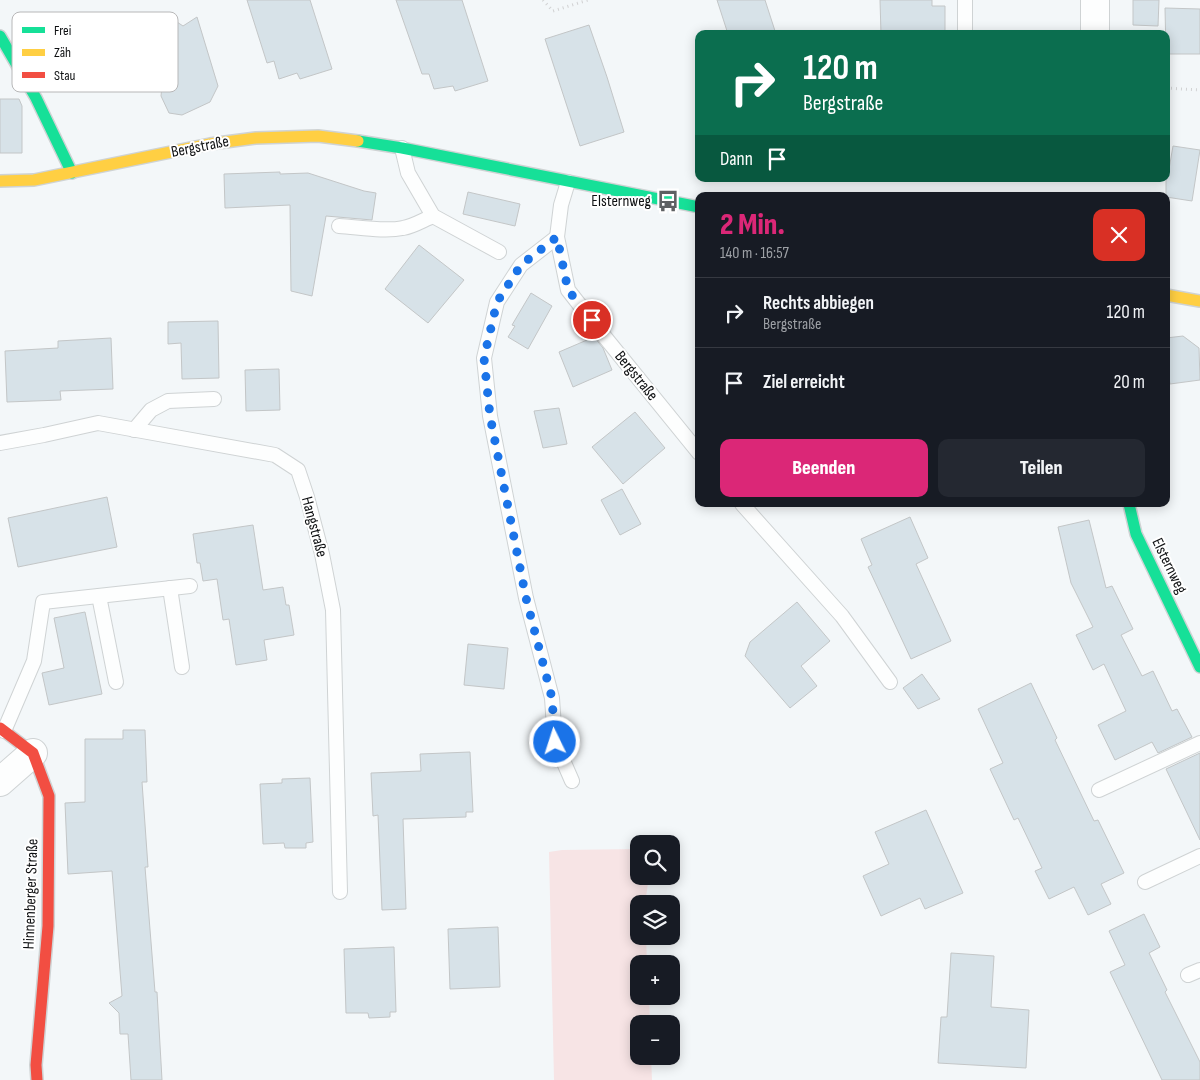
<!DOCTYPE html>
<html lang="de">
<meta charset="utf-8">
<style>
:root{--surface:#171b24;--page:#242831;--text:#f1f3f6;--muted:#9ea1a6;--line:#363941;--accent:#db2777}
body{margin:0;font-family:"Sofia Sans Condensed",sans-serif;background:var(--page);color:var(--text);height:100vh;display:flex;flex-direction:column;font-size:19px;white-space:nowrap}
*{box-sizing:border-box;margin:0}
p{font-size:16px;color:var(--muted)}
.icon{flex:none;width:28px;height:28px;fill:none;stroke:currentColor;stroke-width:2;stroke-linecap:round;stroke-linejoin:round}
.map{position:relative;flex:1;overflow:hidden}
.sheet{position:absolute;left:695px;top:192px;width:475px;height:315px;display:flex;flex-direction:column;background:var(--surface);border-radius:10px;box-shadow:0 2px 12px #0003}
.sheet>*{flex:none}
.hud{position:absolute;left:695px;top:30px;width:475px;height:152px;border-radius:10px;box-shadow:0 2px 12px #0003;background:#0b6e4f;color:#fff;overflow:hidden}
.tools{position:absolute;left:630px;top:835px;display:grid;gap:10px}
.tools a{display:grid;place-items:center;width:50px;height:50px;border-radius:10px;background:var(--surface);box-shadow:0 2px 12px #0003;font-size:25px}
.pin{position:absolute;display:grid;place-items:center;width:42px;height:42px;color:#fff;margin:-21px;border:2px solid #fff;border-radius:50%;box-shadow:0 1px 5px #0007}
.me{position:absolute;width:55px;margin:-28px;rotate:356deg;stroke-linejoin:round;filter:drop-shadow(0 0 4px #0008)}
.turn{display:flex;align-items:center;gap:18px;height:105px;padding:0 25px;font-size:22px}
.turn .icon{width:65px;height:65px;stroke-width:2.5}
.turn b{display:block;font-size:35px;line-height:42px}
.then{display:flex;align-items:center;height:48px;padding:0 25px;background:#0003;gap:10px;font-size:19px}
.round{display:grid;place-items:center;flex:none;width:52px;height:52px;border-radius:10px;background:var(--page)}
.head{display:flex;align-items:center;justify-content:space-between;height:85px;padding:0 25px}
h1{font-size:30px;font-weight:800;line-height:38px;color:var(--accent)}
.button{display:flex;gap:10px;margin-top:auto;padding:10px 25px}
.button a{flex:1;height:58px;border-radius:10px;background:var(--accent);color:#fff;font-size:20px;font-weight:800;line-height:58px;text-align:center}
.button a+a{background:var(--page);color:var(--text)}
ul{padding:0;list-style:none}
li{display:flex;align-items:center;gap:15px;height:70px;padding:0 25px;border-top:1px solid var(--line)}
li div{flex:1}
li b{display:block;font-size:19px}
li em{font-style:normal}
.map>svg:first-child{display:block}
</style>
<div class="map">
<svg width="1200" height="1080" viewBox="0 0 1200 1080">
<rect width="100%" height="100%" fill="#f3f7f9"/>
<path fill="#f7e4e5" d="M639,849V876H649L645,904H639V936H646L647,964H639V996H649L650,1024H639V1056H651L652,1080H554L549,852L562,850Z"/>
<g fill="#d7e2e8" stroke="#c3c6c7">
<path d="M247,0H310L332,69L300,79L297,73L279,79L274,61L267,63Z"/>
<path d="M396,0H462L488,81L455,91L453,86L434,89L429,74H422Z"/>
<path d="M717,0H765L776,34H728Z"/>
<path d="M880,0H932V6H945V34H881Z"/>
<path d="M1133,0H1159L1158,26L1133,25Z"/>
<path d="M1165,8L1200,9V54H1166Z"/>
<path d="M197,17L218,86L210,102L182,115L169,113L161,96L162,86L148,57L138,41L160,32L161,28L177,22L183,26Z"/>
<path d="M589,25L607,77L624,132L580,146L545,39Z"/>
<path d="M0,99H19L22,106V153H0Z"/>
<path d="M1173,146L1200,150L1192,201L1166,197V174L1168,175Z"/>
<path d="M280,172V174L308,173L364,191L376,193L372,220L326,216L312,296L291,291L290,205L225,208L224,174Z"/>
<path d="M468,192L520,204L515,226L463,214Z"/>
<path d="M419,245L464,280L428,323L385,289Z"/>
<path d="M531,293L552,306L528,349L508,337L515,326L512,325Z"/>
<path d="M218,321L219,378L182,379L181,343L168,344V322Z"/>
<path d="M1183,336L1199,348L1200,380L1170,384L1168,373L1166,374V338Z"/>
<path d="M594,337L603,348L612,370L573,387L559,352Z"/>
<path d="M111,338L113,389L60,391L61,400L7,402L5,351L58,348V341Z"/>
<path d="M279,369L280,410L246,411L245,370Z"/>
<path d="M559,408L567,444L543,448L534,411Z"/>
<path d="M635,412L665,448L623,484L592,447Z"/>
<path d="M622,489L641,524L620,535L601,500Z"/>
<path d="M107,497L117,547L18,567L8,518Z"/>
<path d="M910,517L928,558L916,564L951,641L911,659L868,567L872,565L861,539Z"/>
<path d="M1089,520L1106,588L1112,586L1133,629L1121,635L1142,676L1153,671L1172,711L1177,709L1192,737L1158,753L1152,742L1115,760L1098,725L1126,711L1104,664L1093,670L1076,635L1093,627L1071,583L1058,527Z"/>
<path d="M253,525L263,590L283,587L286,605H289L294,635L264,640L267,660L236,665L229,619L223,620L217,579L203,581L200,563H197L193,534Z"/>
<path d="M797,602L830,641L801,666L817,686L790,708L745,656L750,642Z"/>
<path d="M85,612L102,694L49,705L42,673L64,668L54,618Z"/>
<path d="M468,644L508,648L504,689L464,685Z"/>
<path d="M922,674L940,699L918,709L903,688Z"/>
<path d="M1031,683L1057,738L1055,740L1094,821L1098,820L1124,873L1101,884L1111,904L1088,915L1074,887L1049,899L1035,871L1042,868L1018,818L1014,820L990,769L1003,763L978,709Z"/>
<path d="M123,730H145L147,782H142L148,867H145L155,992H157L162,1080H131L128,1034H120L119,1013L109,1003L122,996L112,871L68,874L65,803L85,802V739H123Z"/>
<path d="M470,752L473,812H466V817L403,819L406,909L382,910L378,815L373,816L371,773L421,771L420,754Z"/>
<path d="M1200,753V840L1166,769Z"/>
<path d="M310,778L313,842L306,843V848H285L284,843L263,844L260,784L282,783V779Z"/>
<path d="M926,810L963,893L925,909L920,898L881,916L863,876L889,864L875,832Z"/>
<path d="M1144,914L1160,947L1149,953L1167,990L1165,992L1200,1062V1080H1162L1110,972L1125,965L1109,931Z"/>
<path d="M498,927L500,987L450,989L448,929Z"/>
<path d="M394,947L396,1012H390V1017L369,1018L368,1013H346L344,949Z"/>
<path d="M951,953L994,956L991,1007L1029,1010L1026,1068L938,1063L941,1017H947Z"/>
</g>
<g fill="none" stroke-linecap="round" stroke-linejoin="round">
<g stroke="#cfd3d4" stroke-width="16">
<g id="lane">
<path d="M965,0V34"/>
<path d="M402,148L408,173L433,216L499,252"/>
<path d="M568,182L561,205L557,237L568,290L604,336L699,453"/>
<path d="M339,226C358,227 384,232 403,228C414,226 423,220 433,216"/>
<path d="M557,237L521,265L497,302L484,358L490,416L526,598L552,698L555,742L572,781"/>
<path d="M134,430L151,410L168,401L214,399"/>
<path d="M0,443L44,435L98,423L275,455L298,470L307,497L322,554L333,610L340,892"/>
<path d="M742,504L842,616L890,682"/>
<path d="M170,588L182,667"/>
<path d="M99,596L116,682"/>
<path d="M4,731L34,661L43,602L190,586"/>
<path d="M1099,790L1200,743"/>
<path d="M1145,882L1200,856"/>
<path d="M1188,975L1200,970"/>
</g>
</g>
<g stroke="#cfd3d4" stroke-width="30">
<g id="street">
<path d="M1095,0V34"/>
<path d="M0,782L33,753"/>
</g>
</g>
<g stroke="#cfd3d4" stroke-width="14">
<g id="fast">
<path d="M0,36L36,98L72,173"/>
<path d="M358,141L402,148L699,207"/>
<path d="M1129,504L1136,534L1200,667"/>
</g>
</g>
<g stroke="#cfd3d4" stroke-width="14">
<g id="slow">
<path d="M0,181L34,180L210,144L256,138L318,136L358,141"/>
<path d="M1166,295L1200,301"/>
</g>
</g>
<g stroke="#cfd3d4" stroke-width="14">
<path id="jam" d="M0,728L33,753L49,796L48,926L36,1065L37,1080"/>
</g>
<g stroke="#d1d2d3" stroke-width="3" stroke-dasharray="1 4" stroke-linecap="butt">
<path d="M543,0L553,11L588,0"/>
<path d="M1166,88L1200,90"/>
</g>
<use href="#lane" stroke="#fdfefe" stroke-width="14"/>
<use href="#street" stroke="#fdfefe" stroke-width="28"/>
<use href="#fast" stroke="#16e098" stroke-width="11"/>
<use href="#slow" stroke="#ffcf43" stroke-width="11"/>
<use href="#jam" stroke="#f24e42" stroke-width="11"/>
</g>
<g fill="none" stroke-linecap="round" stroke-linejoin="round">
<path stroke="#1a73e8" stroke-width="9" stroke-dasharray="0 16.2" d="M555,742L552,698L526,598L490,416L484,358L497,302L521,265L557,237L568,290L592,320"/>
</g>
<defs>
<g id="bus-bare" transform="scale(1.725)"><path d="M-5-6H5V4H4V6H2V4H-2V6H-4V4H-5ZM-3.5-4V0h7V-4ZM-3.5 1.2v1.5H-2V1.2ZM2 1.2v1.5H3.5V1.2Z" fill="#5e6163" stroke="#fff" stroke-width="2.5" paint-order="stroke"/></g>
</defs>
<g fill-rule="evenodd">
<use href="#bus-bare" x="668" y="201"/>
</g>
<g text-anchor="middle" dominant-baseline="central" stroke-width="4" stroke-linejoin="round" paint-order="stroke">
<g font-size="16" fill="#0e1012" stroke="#fff">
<text transform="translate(200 147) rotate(-11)">Bergstraße</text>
<text transform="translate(636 376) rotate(51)">Bergstraße</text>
<text transform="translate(314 527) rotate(75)">Hangstraße</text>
<text transform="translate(1169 566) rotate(64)">Elsternweg</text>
<text transform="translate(31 894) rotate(-88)">Hinnenberger Straße</text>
</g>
<g font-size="16" fill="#0e1012" stroke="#fff" text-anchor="end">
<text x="651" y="201">Elsternweg</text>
</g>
</g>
<rect x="12" y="12" width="166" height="80" rx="8" fill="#fff" stroke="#b7b7b8" stroke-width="1"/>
<rect x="22" y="27" width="23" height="6" fill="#16e098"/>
<rect x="22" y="49" width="23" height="7" fill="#ffcf43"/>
<rect x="22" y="72" width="23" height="6" fill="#f24e42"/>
<g font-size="14" fill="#0e1012">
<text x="54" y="35">Frei</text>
<text x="54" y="57">Zäh</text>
<text x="54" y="80">Stau</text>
</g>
</svg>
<div class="tools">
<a><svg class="icon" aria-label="search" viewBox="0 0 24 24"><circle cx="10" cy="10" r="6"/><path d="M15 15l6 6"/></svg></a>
<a><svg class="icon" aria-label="layers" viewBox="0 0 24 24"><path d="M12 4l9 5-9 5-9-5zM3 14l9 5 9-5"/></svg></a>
<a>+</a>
<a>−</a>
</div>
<div class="pin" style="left:592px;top:320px;background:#d93025"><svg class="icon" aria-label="arrive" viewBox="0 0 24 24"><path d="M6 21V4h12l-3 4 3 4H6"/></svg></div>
<svg class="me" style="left:555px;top:742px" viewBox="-20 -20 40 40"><circle r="17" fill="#1a73e8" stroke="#fff" stroke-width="3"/><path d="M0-11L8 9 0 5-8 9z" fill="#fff"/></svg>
<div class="hud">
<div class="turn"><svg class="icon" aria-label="right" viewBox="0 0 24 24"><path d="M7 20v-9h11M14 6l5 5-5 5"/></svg><div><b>120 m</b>Bergstraße</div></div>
<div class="then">Dann<svg class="icon" aria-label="arrive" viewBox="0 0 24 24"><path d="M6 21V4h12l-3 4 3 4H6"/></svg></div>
</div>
<section class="sheet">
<div class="head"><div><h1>2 Min.</h1><p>140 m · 16:57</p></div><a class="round" style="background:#d93025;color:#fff"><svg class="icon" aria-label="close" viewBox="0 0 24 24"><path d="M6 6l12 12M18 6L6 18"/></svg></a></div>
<ul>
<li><svg class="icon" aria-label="right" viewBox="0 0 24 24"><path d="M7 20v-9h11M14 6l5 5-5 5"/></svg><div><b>Rechts abbiegen</b><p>Bergstraße</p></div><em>120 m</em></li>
<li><svg class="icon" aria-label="arrive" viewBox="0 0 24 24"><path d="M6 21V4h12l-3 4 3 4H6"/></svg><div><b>Ziel erreicht</b></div><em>20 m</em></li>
</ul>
<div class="button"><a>Beenden</a><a>Teilen</a></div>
</section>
</div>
